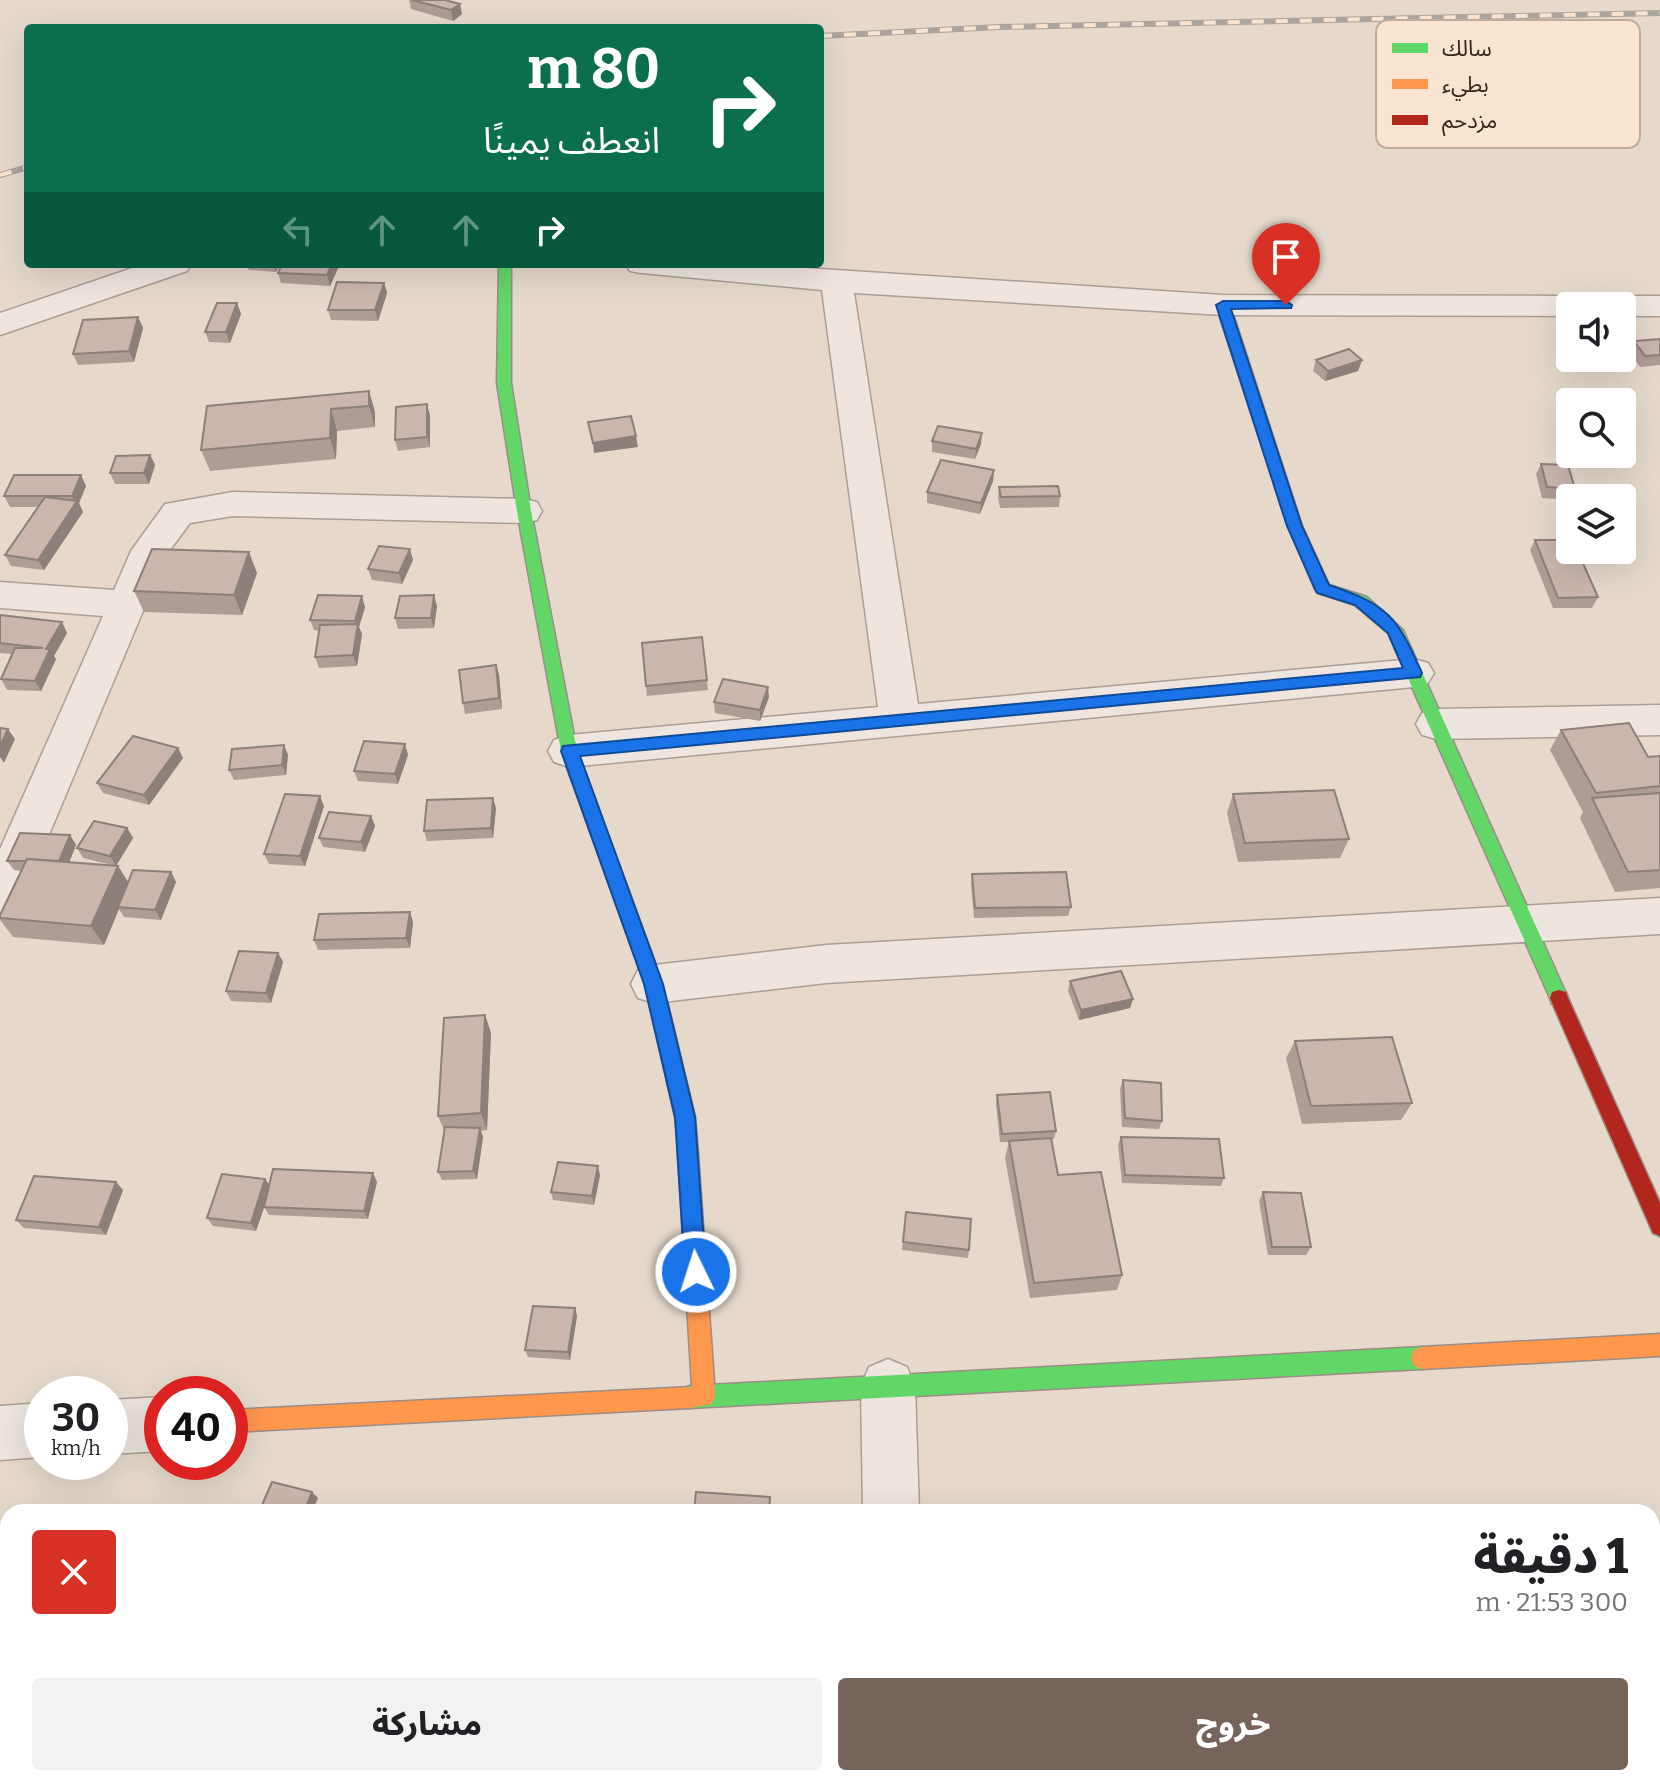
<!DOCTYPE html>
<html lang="ar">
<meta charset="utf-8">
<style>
:root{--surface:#fff;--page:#f2f2f2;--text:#202124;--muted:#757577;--accent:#76635a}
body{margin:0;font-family:Bitter,"Noto Sans Arabic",serif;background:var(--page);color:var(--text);direction:rtl;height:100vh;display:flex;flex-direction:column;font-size:30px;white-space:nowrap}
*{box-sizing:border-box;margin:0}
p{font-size:26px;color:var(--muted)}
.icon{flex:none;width:44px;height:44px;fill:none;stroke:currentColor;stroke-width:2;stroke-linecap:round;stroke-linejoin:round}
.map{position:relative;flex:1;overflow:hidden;direction:ltr}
.panel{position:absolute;left:0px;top:1504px;width:1660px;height:282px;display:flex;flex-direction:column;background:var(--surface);border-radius:24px 24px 0 0;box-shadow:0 8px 32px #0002;direction:rtl}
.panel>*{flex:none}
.guide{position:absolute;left:24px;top:24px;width:800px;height:244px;border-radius:8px;box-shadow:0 8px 32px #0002;direction:rtl;background:#0b6e4f;color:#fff;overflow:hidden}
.controls{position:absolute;left:1556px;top:292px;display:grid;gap:16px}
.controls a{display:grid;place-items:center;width:80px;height:80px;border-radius:8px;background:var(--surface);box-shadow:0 8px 32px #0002;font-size:40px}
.speed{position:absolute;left:24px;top:1376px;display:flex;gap:16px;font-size:40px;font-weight:700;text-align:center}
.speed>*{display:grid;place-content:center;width:104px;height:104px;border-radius:50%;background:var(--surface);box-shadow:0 8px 32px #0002;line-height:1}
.speed small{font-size:20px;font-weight:400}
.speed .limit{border:12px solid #d22;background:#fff;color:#111}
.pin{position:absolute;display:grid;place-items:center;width:68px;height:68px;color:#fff;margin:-82px -34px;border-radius:50% 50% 50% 0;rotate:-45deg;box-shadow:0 0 8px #0007}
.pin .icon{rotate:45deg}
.me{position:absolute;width:88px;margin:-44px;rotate:356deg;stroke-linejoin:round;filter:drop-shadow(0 0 6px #0008)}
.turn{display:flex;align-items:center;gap:28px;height:168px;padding:0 32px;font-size:36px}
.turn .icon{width:104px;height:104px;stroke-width:2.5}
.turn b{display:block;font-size:56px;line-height:68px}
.lanes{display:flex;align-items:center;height:76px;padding:0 32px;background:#0003;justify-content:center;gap:40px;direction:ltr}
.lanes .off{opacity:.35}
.round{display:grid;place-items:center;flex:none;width:84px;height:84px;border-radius:8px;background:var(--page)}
.summary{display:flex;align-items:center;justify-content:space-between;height:136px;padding:0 32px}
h1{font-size:48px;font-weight:800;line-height:60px}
.cta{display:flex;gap:16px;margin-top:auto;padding:16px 32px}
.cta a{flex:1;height:92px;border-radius:8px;background:var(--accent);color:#fff;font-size:32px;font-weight:800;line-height:92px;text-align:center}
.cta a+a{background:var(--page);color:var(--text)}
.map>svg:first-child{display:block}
</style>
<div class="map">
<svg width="1660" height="1785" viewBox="0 0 1660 1785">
<rect width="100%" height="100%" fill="#e6d9cc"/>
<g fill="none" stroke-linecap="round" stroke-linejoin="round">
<g stroke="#ab9e95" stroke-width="3">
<g id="street">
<path d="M144,264H192L187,271L0,335V313Z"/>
<path d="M625,264H744L1223,295L1570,296L1581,299L1586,306H1570V316L1223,315L854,293L918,704L1414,659L1428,663L1434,673L1428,683L1414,687L569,767L554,762L548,751L554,740L569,735L878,707L822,290L641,273L630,271Z"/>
<path d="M1622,296H1660V316H1622V306H1606L1611,299Z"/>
<path d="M233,492L524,499L537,502L542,511L537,520L524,523L233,516L190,523L167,554L22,899L16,912L0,917V849L103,616L0,608V582L114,590L131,551L165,504Z"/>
<path d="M1660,705V735L1436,739L1422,735L1416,724L1422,713L1436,709Z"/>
<path d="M1660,898V934L826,983L654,1003L638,998L631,984L638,970L654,965L826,945Z"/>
<path d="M888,1359L907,1367L915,1386L919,1512H863L861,1386L869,1367Z"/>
<path d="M162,1397V1451L110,1454V1400Z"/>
<path d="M42,1403V1457L0,1460V1406Z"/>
<rect x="867" y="1778" width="62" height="7"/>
</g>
</g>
<g stroke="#9a8d85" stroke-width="3">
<g id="fast">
<path d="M499,264H511V383L531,511L577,751L663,984L695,1117L698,1154L695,1160L688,1163L681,1160L675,1117L645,984L561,751L517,511L497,383Z"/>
<path d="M1223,301L1230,305L1302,526L1329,585L1367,597L1403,630L1568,998L1566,1004L1559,1006L1552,1004L1550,998L1388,633L1355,605L1318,593L1315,589L1288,526L1216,305Z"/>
<path d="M1422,1347L1430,1350L1433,1358L1430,1366L1422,1369L690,1408L682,1405L679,1397L682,1389L690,1386Z"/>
</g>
</g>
<g stroke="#9a8d85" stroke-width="3">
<g id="slow">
<path d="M688,1145L695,1148L698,1154L715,1396L712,1404L690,1408L230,1432V1410L692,1387L678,1154L681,1148Z"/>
<path d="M1660,1334V1356L1422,1369L1414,1366L1411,1358L1414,1350L1422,1347Z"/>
</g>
</g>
<g stroke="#9a8d85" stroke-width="3">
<path id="jam" d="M1559,990L1566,992L1568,998L1660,1203V1236L1653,1233L1550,998L1552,992Z"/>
</g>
<use href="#street" fill="#ede5de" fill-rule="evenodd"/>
<use href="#fast" fill="#63d668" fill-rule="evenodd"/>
<use href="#slow" fill="#ff974d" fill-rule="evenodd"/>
<use href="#jam" fill="#b3261e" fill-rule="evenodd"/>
<g stroke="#aca49e" stroke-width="6">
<g id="rail">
<path d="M820,36L999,27L1660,13"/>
<path d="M0,175L28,167"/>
</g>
</g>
<use href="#rail" stroke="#f8e4d1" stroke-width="4" stroke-dasharray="12" stroke-linecap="butt"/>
</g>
<g fill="#ae9d95">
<path d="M409,0H445L462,14L453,21L411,9Z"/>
<path d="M246,264H280L276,272L249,270Z"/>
<path d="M282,264H340L330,286L281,283L278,273Z"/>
<path d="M384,283L387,293L378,321L331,320L328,310Z"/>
<path d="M237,303L241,314L230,343L209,342L205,332Z"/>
<path d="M138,317L143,328L134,362L78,365L73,354Z"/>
<path d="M1660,339V365L1640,367L1629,352L1634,341Z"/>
<path d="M1316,360H1362L1358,371L1325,381L1313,371Z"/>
<path d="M369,391L375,412V427L337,431L336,459L210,471L201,450Z"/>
<path d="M430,415V447L398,451L395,440Z"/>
<path d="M932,441L981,444L975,459L932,452Z"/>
<path d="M150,455L155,465L149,484H115L110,473Z"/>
<path d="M1541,464L1575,489L1570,500L1542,498L1536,474Z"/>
<path d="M994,470L993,481L980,514L927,503V492Z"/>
<path d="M86,486L79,503L83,512L44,570L11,566L5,555L38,507H10L4,496Z"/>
<path d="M999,487L1060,496L1059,507L1000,508L998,498Z"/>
<path d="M1535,540L1598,597L1592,608H1553L1530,550Z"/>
<path d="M413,560L402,584L372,580L368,569Z"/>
<path d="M257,573L242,615L144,612L134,591Z"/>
<path d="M437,606L434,628L398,629L395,618Z"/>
<path d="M365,607L359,627L362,634L357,666L319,668L315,657L320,631L314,630L310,620Z"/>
<path d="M0,615L67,633L54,656L56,659L41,691L7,690L1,679L12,654L0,653Z"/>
<path d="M702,637L708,690L647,696L642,643Z"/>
<path d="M496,665L499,675L502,709L465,714L463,703Z"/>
<path d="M769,697L760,721L715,713L714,702Z"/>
<path d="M1561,730L1648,757L1660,756V888L1615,892L1580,818L1583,812L1550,750Z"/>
<path d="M405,744L408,755L398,784L358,781L354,771Z"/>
<path d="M284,745L288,755L286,775L234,780L229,770Z"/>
<path d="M178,748L183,758L149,805L103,793L97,783Z"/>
<path d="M1233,794L1349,839L1340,858L1238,862L1227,813Z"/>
<path d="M324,806L305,866L269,864L264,854Z"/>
<path d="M496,808L493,838L427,841L424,831Z"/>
<path d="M371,816L375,826L365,852L323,847L319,838Z"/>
<path d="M127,828L133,838L116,866L83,858L77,848Z"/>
<path d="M70,835L76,845L69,862L118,866L128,882L171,872L176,882L161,920L124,917L119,909L104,945L13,937L0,920V915L21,871L14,870L7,861Z"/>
<path d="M972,874L1071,907L1068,916L974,918L971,884Z"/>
<path d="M413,922L410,948L318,950L314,940Z"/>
<path d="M278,953L283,962L271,1003L231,1001L226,991Z"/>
<path d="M1070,981L1133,999L1130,1008L1079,1020L1068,991Z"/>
<path d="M485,1015L491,1033L487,1130L481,1131L483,1137L477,1179L442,1180L438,1172L444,1130L438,1116Z"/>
<path d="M1295,1041L1412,1103L1401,1120L1302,1124L1286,1058Z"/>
<path d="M1123,1080L1162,1121L1159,1129L1122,1127L1120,1089Z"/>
<path d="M997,1095L1056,1131L1054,1139L1051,1140L1058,1175L1122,1275L1117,1290L1030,1298L1005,1158L1009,1142H1000L996,1104Z"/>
<path d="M1121,1137L1224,1178L1221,1186L1122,1183L1118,1145Z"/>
<path d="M600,1175L594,1205L553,1200L551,1192Z"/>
<path d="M116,1182L123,1190L106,1235L24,1228L16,1220Z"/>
<path d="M377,1182L368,1219L269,1215L264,1207L256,1231L213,1226L207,1218L269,1185Z"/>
<path d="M1263,1192L1311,1247L1306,1255H1268L1259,1201Z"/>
<path d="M906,1212L969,1250L968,1258L902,1250Z"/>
<path d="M575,1308L577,1316L570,1360L528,1357L525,1350Z"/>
<rect x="0" y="1690" width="8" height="62"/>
<path d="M1652,1692H1660V1766L1652,1765Z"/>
<path d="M1367,1778H1436L1438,1785H1368Z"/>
<rect x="1438" y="1778" width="116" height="7"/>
</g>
<g fill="#8d7f79">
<path d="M460,4L462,14L453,21L451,10Z"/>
<path d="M274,264H280L276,272Z"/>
<path d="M332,264H340L330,286L327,275Z"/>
<path d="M384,283L387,293L378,321L375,310Z"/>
<path d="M237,303L241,314L230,343L226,332Z"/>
<path d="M138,317L143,328L134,362L129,351Z"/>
<path d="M1362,360L1358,371L1325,381L1328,371Z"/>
<path d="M369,391L375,412V427L369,406Z"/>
<path d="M427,404L430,415V447L427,437Z"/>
<path d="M331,409L337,431L336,459L330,438Z"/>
<path d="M982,433L981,444L975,459L976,449Z"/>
<path d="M636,436L638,447L594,453L593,443Z"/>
<path d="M150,455L155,465L149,484L144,473Z"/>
<path d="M994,470L993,481L980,514L981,503Z"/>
<path d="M81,475L86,486L79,503L83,512L44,570L38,560L75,504L72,496Z"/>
<path d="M410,549L413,560L402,584L399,573Z"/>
<path d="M249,552L257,573L242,615L234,595Z"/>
<path d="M434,595L437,606L434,628L431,618Z"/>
<path d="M362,596L365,607L359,627L362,634L357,666L353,655L357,629L355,621Z"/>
<path d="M62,622L67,633L54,656L56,659L41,691L35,681L46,649Z"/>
<path d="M496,665L499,675L502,709L499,698Z"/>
<path d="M768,687L769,697L760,721V710Z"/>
<path d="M8,729L15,739L4,763L0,757V746Z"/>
<path d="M405,744L408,755L398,784L395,774Z"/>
<path d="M284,745L288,755L286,775L282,765Z"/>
<path d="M178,748L183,758L149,805L144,795Z"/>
<path d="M320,796L324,806L305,866L300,856Z"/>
<path d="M493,798L496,808L493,838L491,828Z"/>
<path d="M371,816L375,826L365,852L361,842Z"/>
<path d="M127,828L133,838L116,866L110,856Z"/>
<path d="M70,835L76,845L65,873L58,863Z"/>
<path d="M118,866L130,885L118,907L119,909L104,945L91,926Z"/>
<path d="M171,872L176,882L161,920L155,910Z"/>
<path d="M410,912L413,922L410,948L406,938Z"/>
<path d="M278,953L283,962L271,1003L266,993Z"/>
<path d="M1133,999L1130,1008L1079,1020L1081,1010Z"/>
<path d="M485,1015L491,1033L487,1130L481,1113Z"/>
<path d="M480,1128L483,1137L477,1179L473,1171Z"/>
<path d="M598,1166L600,1175L594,1205L592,1196Z"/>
<path d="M373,1173L377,1182L368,1219L364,1211Z"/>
<path d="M265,1179L271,1187L256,1231L251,1223Z"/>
<path d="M116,1182L123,1190L106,1235L99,1227Z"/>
<path d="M575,1308L577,1316L570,1360L568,1352Z"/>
<path d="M312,1492L318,1498L312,1512H304Z"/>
<path d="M261,1778H269L266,1785H258Z"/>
</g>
<g fill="#cab6ad" stroke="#8d7f79" stroke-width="2">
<path d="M412,0H445L460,4L451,10Z"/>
<path d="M282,264H332L327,275L278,273Z"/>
<path d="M337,282L384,283L375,310H328Z"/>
<path d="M217,303H237L226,332H205Z"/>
<path d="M138,317L129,351L73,354L83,320Z"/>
<path d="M1660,339V355L1645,356L1634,341Z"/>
<path d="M1349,349L1362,360L1328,371L1316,360Z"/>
<path d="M369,391V406L331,409L330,438L201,450L207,406Z"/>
<path d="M427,404V437L395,440L396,407Z"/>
<path d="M631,416L636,436L593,443L588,422Z"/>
<path d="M938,426L982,433L976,449L932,441Z"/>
<path d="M150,455L144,473H110L116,456Z"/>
<path d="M941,460L994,470L981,503L927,492Z"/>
<path d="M1541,464L1568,465L1575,489L1547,487Z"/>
<path d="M14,475H81L72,496H4Z"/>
<path d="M1058,486L1060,496L1001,497L999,487Z"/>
<path d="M45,497L77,501L38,560L5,555Z"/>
<path d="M1535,540H1570V550H1577L1598,597L1558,598Z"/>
<path d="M379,546L410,549L399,573L368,569Z"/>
<path d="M152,549L249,552L234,595L134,591Z"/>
<path d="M318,595L362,596L355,621L310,620Z"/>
<path d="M434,595L431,618H395L400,596Z"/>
<path d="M0,615L62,622L46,649H50L35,681L1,679L15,648H43L0,643Z"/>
<path d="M358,624L353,655L315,657L320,625Z"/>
<path d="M702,637L707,680L646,686L642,643Z"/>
<path d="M496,665L499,698L463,703L459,670Z"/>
<path d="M723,679L768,687L760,710L714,702Z"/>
<path d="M1629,723L1648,757L1660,756V786L1596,793L1561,730Z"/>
<path d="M0,728L8,729L0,746Z"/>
<path d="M133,736L178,748L144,795L97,783Z"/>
<path d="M364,741L405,744L395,774L354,771Z"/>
<path d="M284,745L282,765L229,770L232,749Z"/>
<path d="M1334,790L1349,839L1245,843L1233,794Z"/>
<path d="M1660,793V870L1628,872L1592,798Z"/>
<path d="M285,794L320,796L300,856L264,854Z"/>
<path d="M493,798L491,828L424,831L427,800Z"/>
<path d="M329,812L371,816L361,842L319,838Z"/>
<path d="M94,821L127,828L110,856L77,848Z"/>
<path d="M20,833L70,835L59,861L27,859L26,861H7Z"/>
<path d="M27,859L118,866L91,926L0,918V915Z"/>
<path d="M133,870L171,872L155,910L118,907Z"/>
<path d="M1066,872L1071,907L975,908L972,874Z"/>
<path d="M410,912L406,938L314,940L319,914Z"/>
<path d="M239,951L278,953L266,993L226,991Z"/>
<path d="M1121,971L1133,999L1081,1010L1070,981Z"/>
<path d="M485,1015L481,1113L438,1116L444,1018Z"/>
<path d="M1392,1037L1412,1103L1311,1106L1295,1041Z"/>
<path d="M1123,1080L1161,1083L1162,1121L1125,1118Z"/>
<path d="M1050,1092L1056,1131L1002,1134L997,1095Z"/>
<path d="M445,1127L480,1128L473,1171L438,1172Z"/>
<path d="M1121,1137L1219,1139L1224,1178L1125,1175Z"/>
<path d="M1051,1138L1058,1175L1101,1172L1122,1275L1034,1283L1009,1141Z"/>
<path d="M558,1162L598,1166L592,1196L551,1192Z"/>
<path d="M273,1169L373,1173L364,1211L264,1207Z"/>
<path d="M222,1174L265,1179L251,1223L207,1218Z"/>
<path d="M34,1176L116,1182L99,1227L16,1220Z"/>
<path d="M1263,1192L1301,1193L1311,1247H1272Z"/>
<path d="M906,1212L971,1219L969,1250L903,1242Z"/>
<path d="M533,1306L575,1308L568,1352L525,1350Z"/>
<path d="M272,1482L312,1492L304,1512H259Z"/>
<path d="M696,1492L770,1497L769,1512H694Z"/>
<rect x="0" y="1690" width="8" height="55"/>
<rect x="1652" y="1692" width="8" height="70"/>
<path d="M177,1778H261L258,1785H174Z"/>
<path d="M542,1778H547L628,1785H541Z"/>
<path d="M1374,1778H1436L1438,1785H1375Z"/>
<rect x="1452" y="1778" width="102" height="7"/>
</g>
<path fill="#1a73e8" stroke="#114b97" stroke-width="2" d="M1286,301L1292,305L1291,308L1231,309L1302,526L1329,585C1389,605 1397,617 1422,673L1420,677L580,756L663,984L695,1117L706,1272L703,1279L696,1282L688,1279L685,1272L675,1117L644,984L561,751L563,746L1403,668L1388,633L1355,605L1317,593L1315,589L1287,526L1216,305L1223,301Z"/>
<rect x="1376" y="20" width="264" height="128" rx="12" fill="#f8e4d1" stroke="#bfaa9b" stroke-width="2"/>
<rect x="1392" y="43" width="36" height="10" fill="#63d668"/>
<rect x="1392" y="79" width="36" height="10" fill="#ff974d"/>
<rect x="1392" y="115" width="36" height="10" fill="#b3261e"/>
<g font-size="22" fill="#3a241c">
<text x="1442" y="56">سالك</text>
<text x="1442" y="92">بطيء</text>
<text x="1442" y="128">مزدحم</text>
</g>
</svg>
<div class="controls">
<a><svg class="icon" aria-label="sound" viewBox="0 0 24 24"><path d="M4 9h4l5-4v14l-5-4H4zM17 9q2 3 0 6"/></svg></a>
<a><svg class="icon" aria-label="search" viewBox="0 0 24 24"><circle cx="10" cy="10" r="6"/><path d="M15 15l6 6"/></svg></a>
<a><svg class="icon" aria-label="layers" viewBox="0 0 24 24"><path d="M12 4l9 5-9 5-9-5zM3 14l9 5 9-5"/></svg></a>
</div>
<div class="speed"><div>30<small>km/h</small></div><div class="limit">40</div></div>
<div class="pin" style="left:1286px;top:305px;background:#d93025"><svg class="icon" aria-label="arrive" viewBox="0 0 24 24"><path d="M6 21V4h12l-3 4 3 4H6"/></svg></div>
<svg class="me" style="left:696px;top:1272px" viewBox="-20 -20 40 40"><circle r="17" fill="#1a73e8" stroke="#fff" stroke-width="3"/><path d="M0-11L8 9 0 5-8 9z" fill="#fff"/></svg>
<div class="guide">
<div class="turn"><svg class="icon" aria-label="right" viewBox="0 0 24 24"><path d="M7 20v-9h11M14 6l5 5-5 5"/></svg><div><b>80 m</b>انعطف يمينًا</div></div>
<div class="lanes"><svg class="icon off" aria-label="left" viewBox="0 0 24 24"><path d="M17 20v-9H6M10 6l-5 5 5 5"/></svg><svg class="icon off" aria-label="ahead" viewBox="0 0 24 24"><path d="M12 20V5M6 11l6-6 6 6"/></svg><svg class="icon off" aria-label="ahead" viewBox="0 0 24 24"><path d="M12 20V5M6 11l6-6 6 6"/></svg><svg class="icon" aria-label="right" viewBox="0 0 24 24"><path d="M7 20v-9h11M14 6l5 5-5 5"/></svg></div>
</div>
<section class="panel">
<div class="summary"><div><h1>1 دقيقة</h1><p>300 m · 21:53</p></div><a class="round" style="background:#d93025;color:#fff"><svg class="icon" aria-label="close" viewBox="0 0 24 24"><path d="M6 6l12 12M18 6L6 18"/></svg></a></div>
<div class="cta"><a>خروج</a><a>مشاركة</a></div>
</section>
</div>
